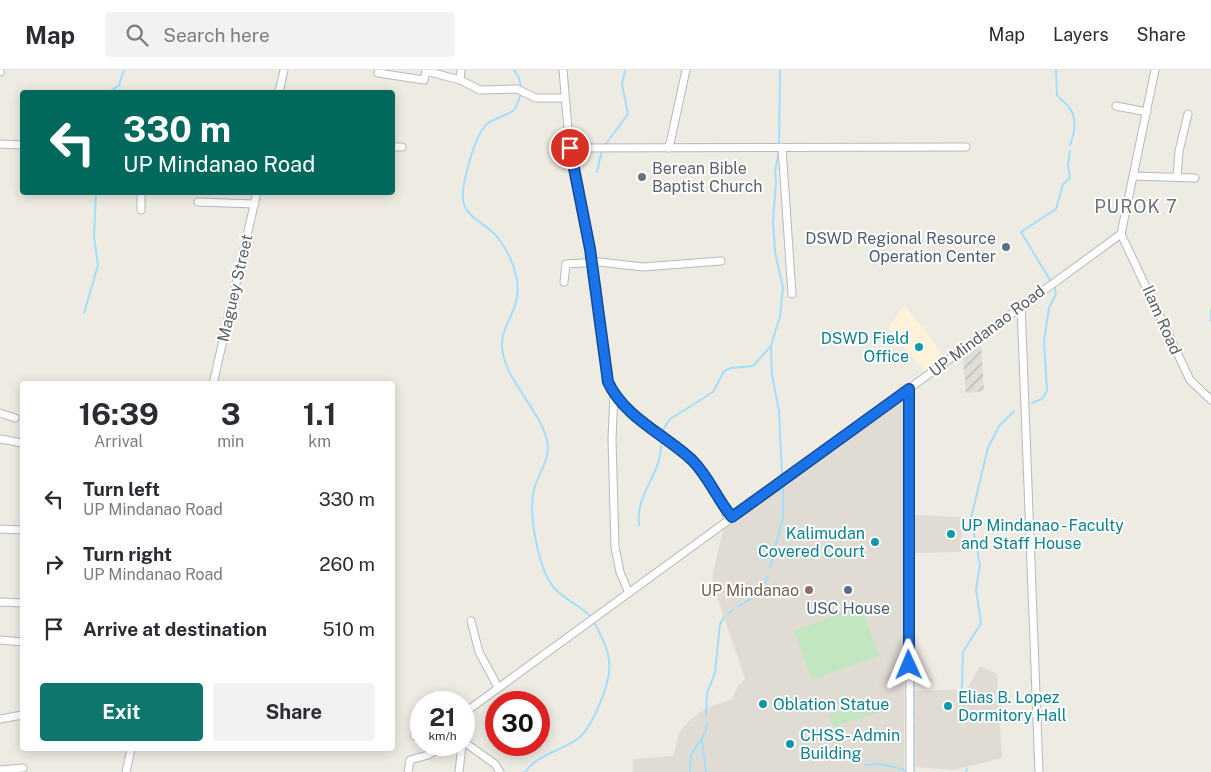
<!DOCTYPE html>
<style>
:root{--surface:#fff;--page:#f2f2f3;--text:#2b2b33;--muted:#7c7c81;--line:#e1e1e2;--accent:#0f766e}
body{margin:0;font-family:"Public Sans",sans-serif;background:var(--page);color:var(--text);height:100vh;display:flex;flex-direction:column;font-size:19px;white-space:nowrap}
*{box-sizing:border-box;margin:0}
p{font-size:16px;color:var(--muted)}
.icon{flex:none;width:28px;height:28px;fill:none;stroke:currentColor;stroke-width:2;stroke-linecap:round;stroke-linejoin:round}
.map{position:relative;flex:1;overflow:hidden}
.sheet{position:absolute;left:20px;top:311px;width:375px;height:370px;display:flex;flex-direction:column;background:var(--surface);border-radius:5px;box-shadow:0 2px 12px #0003}
.sheet>*{flex:none}
.top-card{position:absolute;left:20px;top:20px;width:375px;height:105px;border-radius:5px;box-shadow:0 2px 12px #0003;background:#00695c;color:#fff;overflow:hidden}
.speed{position:absolute;left:410px;top:621px;display:flex;gap:10px;font-size:25px;font-weight:700;text-align:center}
.speed>*{display:grid;place-content:center;width:65px;height:65px;border-radius:50%;background:var(--surface);box-shadow:0 2px 12px #0003;line-height:1}
.speed small{font-size:12px;font-weight:400}
.speed .limit{border:8px solid #d22;background:#fff;color:#111}
.pin{position:absolute;display:grid;place-items:center;width:42px;height:42px;color:#fff;margin:-21px;border:2px solid #fff;border-radius:50%;box-shadow:0 1px 5px #0007}
.me{position:absolute;width:55px;margin:-28px;rotate:359deg;stroke-linejoin:round;filter:drop-shadow(0 0 4px #0008)}
.turn{display:flex;align-items:center;gap:18px;height:105px;padding:0 20px;font-size:22px}
.turn .icon{width:65px;height:65px;stroke-width:2.5}
.turn b{display:block;font-size:35px;line-height:42px}
.eta{display:flex;justify-content:space-evenly;align-items:center;height:85px;text-align:center}
.eta b{font-size:30px;font-weight:700;line-height:35px}
.cta{display:flex;gap:10px;margin-top:auto;padding:10px 20px}
.cta a{flex:1;height:58px;border-radius:5px;background:var(--accent);color:#fff;font-size:20px;font-weight:700;line-height:58px;text-align:center}
.cta a+a{background:var(--page);color:var(--text)}
ul{padding:0;list-style:none}
li{display:flex;align-items:center;gap:15px;height:65px;padding:0 20px}
li div{flex:1}
li b{display:block;font-size:19px}
li em{font-style:normal}
header{display:flex;align-items:center;gap:30px;box-sizing:border-box;height:70px;padding:0 25px;background:var(--surface);border-bottom:1px solid var(--line)}
header strong{font-size:24px}
nav{display:flex;gap:28px;margin-inline-start:auto;font-size:18px}
.search{width:350px;height:45px;background:var(--page);display:flex;align-items:center;gap:12px;box-sizing:border-box;padding:0 18px;border-radius:5px;color:var(--muted);font-size:19px}
.map>svg:first-child{display:block}
</style>
<header>
<strong>Map</strong>
<div class="search"><svg class="icon" aria-label="search" viewBox="0 0 24 24"><circle cx="10" cy="10" r="6"/><path d="M15 15l6 6"/></svg>Search here</div>
<nav><a>Map</a><a>Layers</a><a>Share</a></nav>
</header>
<div class="map">
<svg width="1211" height="702" viewBox="0 0 1211 702">
<defs>
<pattern id="industrial-furrows" width="10" height="10" patternUnits="userSpaceOnUse" patternTransform="scale(1.25)"><rect width="10" height="10" fill="#dfddd7"/><path d="M-1 1l2-2M0 10L10 0M9 11l2-2" fill="none" stroke="#b8b7b2"/></pattern>
</defs>
<rect width="100%" height="100%" fill="#eeebe3"/>
<path fill="#fef2d8" d="M904,235L928,264L944,288L925,302L888,258Z"/>
<path fill="url(#industrial-furrows)" d="M981,274L984,321L966,323L963,288Z"/>
<g fill="#e0dcd4">
<path d="M904,328V702H633V689L673,686L680,661L688,652L706,638L732,629L738,616L745,609L713,515V502L724,457Z"/>
<path d="M915,445L962,447V482L915,483Z"/>
<path d="M980,596L997,604L1002,688L954,700L916,697L915,621L967,619Z"/>
</g>
<g fill="#c2e6bf">
<path d="M861,536L879,586L812,610L794,561Z"/>
<path d="M879,629L883,641L833,657L829,644Z"/>
</g>
<g fill="none" stroke-linecap="round" stroke-linejoin="round">
<g stroke="#a2dfff" stroke-width="2">
<path d="M514,0L519,8L521,17"/>
<path d="M1056,0L1057,25C1060,30 1064,31 1068,36C1078,47 1075,62 1070,75"/>
<path d="M110,22L119,15L124,0"/>
<path d="M521,24L515,39C507,47 494,47 486,55C475,65 461,116 463,130C465,148 489,155 498,168C506,178 512,190 515,202C526,237 500,252 502,278C506,312 538,337 547,370C551,387 540,401 535,416C527,441 538,498 554,518C564,529 579,535 590,546"/>
<path d="M779,74L780,0"/>
<path d="M605,75L628,44L622,14L625,0"/>
<path d="M779,80L775,101L776,112L773,152L775,182L783,218L780,246L771,276L772,305L779,341L782,406"/>
<path d="M597,102L602,80"/>
<path d="M1050,210L1021,162L1056,139L1063,114L1070,108L1068,95L1070,81"/>
<path d="M1211,240V251"/>
<path d="M84,243L98,195L94,167L96,122"/>
<path d="M1032,333L1042,329L1047,321L1044,271L1049,238L1056,224L1054,214"/>
<path d="M661,363L670,349L713,322L724,301L731,298L753,296L771,276"/>
<path d="M639,455C635,423 663,403 661,372"/>
<path d="M913,460L914,325"/>
<path d="M770,497L783,448V417"/>
<path d="M913,503V463"/>
<path d="M738,537L761,522L768,506"/>
<path d="M729,543L733,540"/>
<path d="M913,575L914,648"/>
<path d="M962,618L963,582L981,553L976,519L980,495L971,448L988,378L999,356L1014,341"/>
<path d="M706,645L707,623L715,603L720,554L724,547"/>
<path d="M914,653V700"/>
<path d="M702,670L706,702"/>
<path d="M865,695L880,694L903,699L905,702"/>
<path d="M525,702C539,683 563,681 580,667C587,660 594,647 598,638C614,601 614,586 593,551"/>
<path d="M690,702L691,685L706,661L707,653"/>
<path d="M966,702L967,699"/>
</g>
<g stroke="#b6b9bd" stroke-width="9">
<g id="minor">
<path d="M379,0L378,3L424,10L426,1L460,10L480,20L517,19L536,28H564"/>
<path d="M563,0L568,59L590,179L608,312C623,346 661,364 689,388C707,403 722,427 728,450"/>
<path d="M0,2V0"/>
<path d="M460,10L461,0"/>
<path d="M279,22L284,0"/>
<path d="M1116,36L1147,42"/>
<path d="M0,74L22,75"/>
<path d="M392,77H402"/>
<path d="M782,77L792,224"/>
<path d="M570,78L966,77"/>
<path d="M669,78L686,0"/>
<path d="M1134,106L1195,108"/>
<path d="M1177,107L1179,81L1188,44"/>
<path d="M198,132L255,134"/>
<path d="M141,140V122"/>
<path d="M1121,164L1190,310L1211,330"/>
<path d="M1121,164L1155,0"/>
<path d="M564,212L566,194L600,192L643,197L721,191"/>
<path d="M1021,234L1039,702"/>
<path d="M213,314L257,122"/>
<path d="M909,319L910,702"/>
<path d="M614,323L612,369L615,477L620,502L628,521"/>
<path d="M0,343L15,348"/>
<path d="M0,369L22,373"/>
<path d="M0,459L22,460"/>
<path d="M0,532L22,533"/>
<path d="M471,551L479,582L498,617"/>
<path d="M0,570L22,572"/>
<path d="M464,643L1121,164"/>
<path d="M0,649L22,645"/>
<path d="M464,659L465,642"/>
<path d="M414,666L421,663"/>
<path d="M464,672L495,694L500,702"/>
<path d="M0,700L23,698"/>
<path d="M126,702L131,679"/>
<path d="M408,702L410,690L428,685L446,675"/>
<path d="M459,702L462,675"/>
</g>
</g>
<use href="#minor" stroke="#fff" stroke-width="7"/>
</g>
<g fill="none" stroke-linecap="round" stroke-linejoin="round">
<g stroke="#114b97" stroke-width="12">
<path id="route" d="M570,78L590,179L608,312C625,348 664,364 692,390C709,407 717,429 732,447L909,319V595"/>
</g>
<use href="#route" stroke="#1a73e8" stroke-width="9"/>
</g>
<circle fill="#6b7280" stroke="#fff" stroke-width="2" cx="642" cy="107" r="5"/>
<g fill="#5c6f8a" stroke="#fff" stroke-width="2">
<circle cx="1006" cy="177" r="5"/>
<circle cx="848" cy="520" r="5"/>
</g>
<g fill="#0f9aa8" stroke="#fff" stroke-width="2">
<circle cx="919" cy="277" r="5"/>
<circle cx="951" cy="464" r="5"/>
<circle cx="875" cy="472" r="5"/>
<circle cx="763" cy="634" r="5"/>
<circle cx="948" cy="636" r="5"/>
<circle cx="790" cy="674" r="5"/>
</g>
<circle fill="#8d6e63" stroke="#fff" stroke-width="2" cx="809" cy="520" r="5"/>
<g text-anchor="middle" dominant-baseline="central" stroke-width="4" stroke-linejoin="round" paint-order="stroke">
<g font-size="16" fill="#5b616d" stroke="#fff" text-anchor="start">
<text x="652" y="98">Berean Bible<tspan x="652" dy="18">Baptist Church</tspan></text>
</g>
<g font-size="16" fill="#4e5e75" stroke="#fff" text-anchor="end">
<text x="996" y="168">DSWD Regional Resource<tspan x="996" dy="18">Operation Center</tspan></text>
<text x="848" y="538" text-anchor="middle">USC House</text>
</g>
<g font-size="16" fill="#5b6064" stroke="#fff">
<text transform="translate(235 218) rotate(-77)">Maguey Street</text>
<text transform="translate(1162 250) rotate(66)">Ilam Road</text>
<text transform="translate(987 261) rotate(-37)">UP Mindanao Road</text>
</g>
<g font-size="16" fill="#0d838f" stroke="#fff" text-anchor="start">
<text x="909" y="268" text-anchor="end">DSWD Field<tspan x="909" dy="18">Office</tspan></text>
<text x="961" y="455">UP Mindanao - Faculty<tspan x="961" dy="18">and Staff House</tspan></text>
<text x="865" y="463" text-anchor="end">Kalimudan<tspan x="865" dy="18">Covered Court</tspan></text>
<text x="958" y="627">Elias B. Lopez<tspan x="958" dy="18">Dormitory Hall</tspan></text>
<text x="773" y="634">Oblation Statue</text>
<text x="800" y="665">CHSS- Admin<tspan x="800" dy="18">Building</tspan></text>
</g>
<g font-size="16" fill="#785e54" stroke="#fff" text-anchor="end">
<text x="799" y="520">UP Mindanao</text>
</g>
<g font-size="18" letter-spacing="1" fill="#6c7276" stroke="#fff">
<text x="1136" y="136">PUROK 7</text>
</g>
</g>
</svg>
<div class="speed"><div>21<small>km/h</small></div><div class="limit">30</div></div>
<div class="pin" style="left:570px;top:78px;background:#d93025"><svg class="icon" aria-label="arrive" viewBox="0 0 24 24"><path d="M6 21V4h12l-3 4 3 4H6"/></svg></div>
<svg class="me" style="left:909px;top:595px" viewBox="-20 -20 40 40"><path d="M0-17L14 15 0 8-14 15z" fill="#1a73e8" stroke="#fff" stroke-width="4"/></svg>
<div class="top-card">
<div class="turn"><svg class="icon" aria-label="left" viewBox="0 0 24 24"><path d="M17 20v-9H6M10 6l-5 5 5 5"/></svg><div><b>330 m</b>UP Mindanao Road</div></div>
</div>
<section class="sheet">
<div class="eta">
<div><b>16:39</b><p>Arrival</p></div>
<div><b>3</b><p>min</p></div>
<div><b>1.1</b><p>km</p></div>
</div>
<ul>
<li><svg class="icon" aria-label="left" viewBox="0 0 24 24"><path d="M17 20v-9H6M10 6l-5 5 5 5"/></svg><div><b>Turn left</b><p>UP Mindanao Road</p></div><em>330 m</em></li>
<li><svg class="icon" aria-label="right" viewBox="0 0 24 24"><path d="M7 20v-9h11M14 6l5 5-5 5"/></svg><div><b>Turn right</b><p>UP Mindanao Road</p></div><em>260 m</em></li>
<li><svg class="icon" aria-label="arrive" viewBox="0 0 24 24"><path d="M6 21V4h12l-3 4 3 4H6"/></svg><div><b>Arrive at destination</b></div><em>510 m</em></li>
</ul>
<div class="cta"><a>Exit</a><a>Share</a></div>
</section>
</div>
